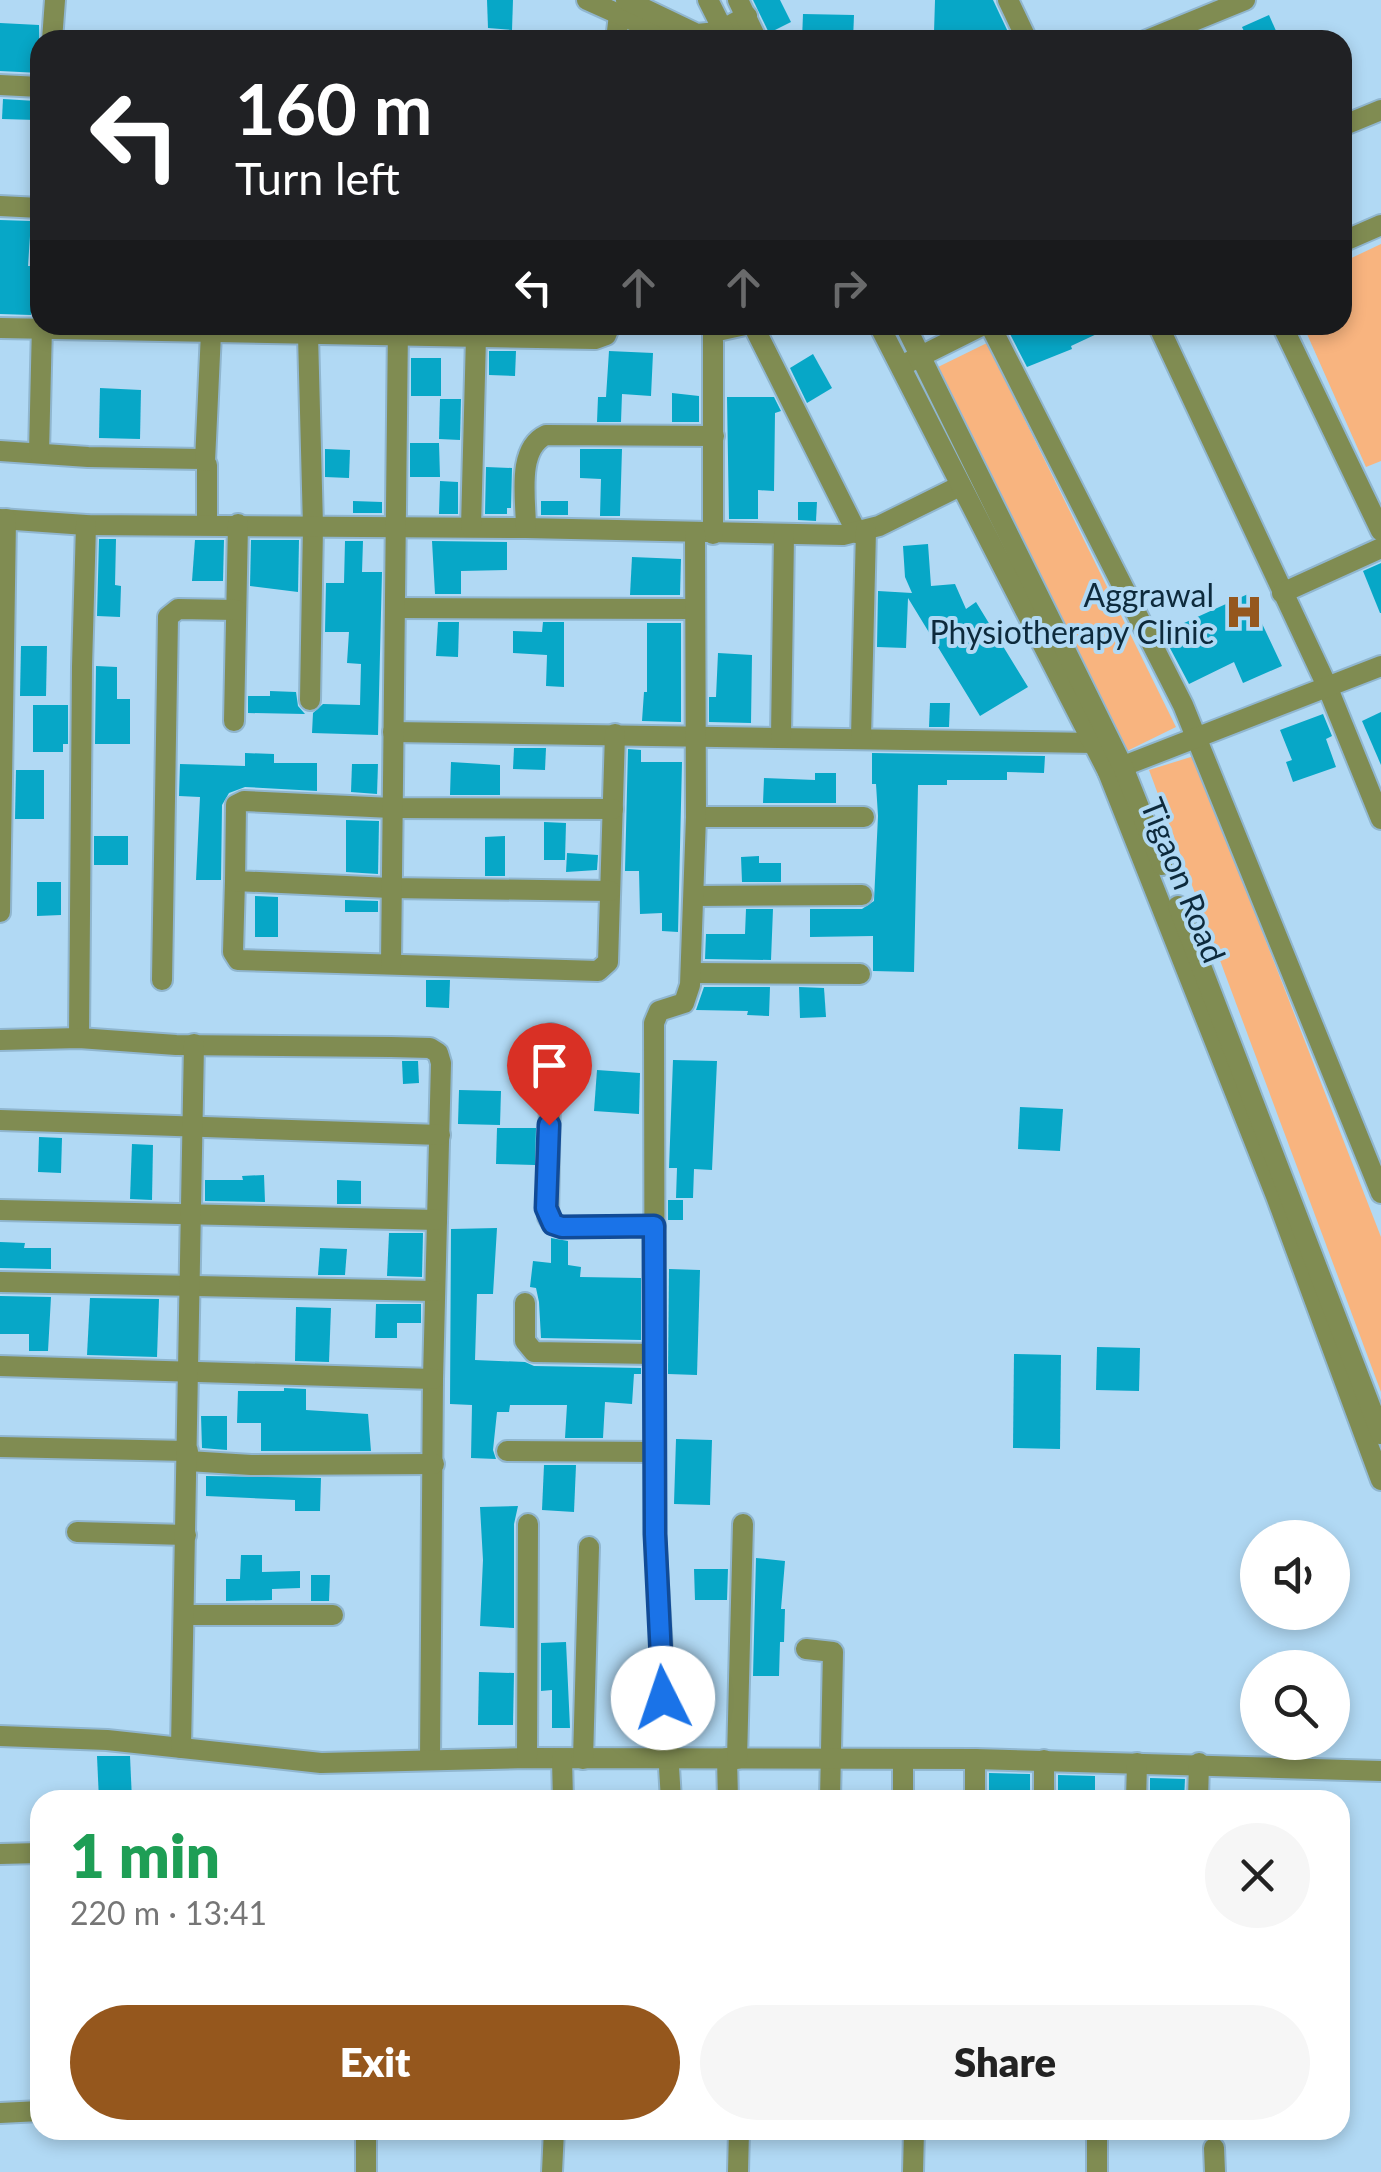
<!DOCTYPE html>
<meta charset="utf-8">
<style>
:root{--surface:#fff;--page:#f6f6f6;--text:#222;--muted:#767676;--accent:#95571d}
body{margin:0;font-family:Lato,sans-serif;background:var(--page);color:var(--text);height:100vh;display:flex;flex-direction:column;font-size:38px;white-space:nowrap}
*{box-sizing:border-box;margin:0}
p{font-size:32px;color:var(--muted)}
.icon{flex:none;width:55px;height:55px;fill:none;stroke:currentColor;stroke-width:2;stroke-linecap:round;stroke-linejoin:round}
.map{position:relative;flex:1;overflow:hidden}
.sheet{position:absolute;left:30px;top:1790px;width:1320px;height:350px;display:flex;flex-direction:column;background:var(--surface);border-radius:30px;box-shadow:0 5px 15px #0003}
.sheet>*{flex:none}
.banner{position:absolute;left:30px;top:30px;width:1322px;height:305px;border-radius:30px;box-shadow:0 5px 15px #0003;background:#202124;color:#fff;overflow:hidden}
.fabs{position:absolute;left:1240px;top:1520px;display:grid;gap:20px}
.fabs a{display:grid;place-items:center;width:110px;height:110px;border-radius:50%;background:var(--surface);box-shadow:0 5px 15px #0003;font-size:50px}
.pin{position:absolute;display:grid;place-items:center;width:85px;height:85px;color:#fff;margin:-102px -42px;border-radius:50% 50% 50% 0;rotate:-45deg;box-shadow:0 0 10px #0007}
.pin .icon{rotate:45deg}
.me{position:absolute;width:110px;margin:-55px;rotate:356deg;stroke-linejoin:round;filter:drop-shadow(0 0 8px #0008)}
.turn{display:flex;align-items:center;gap:35px;height:210px;padding:0 40px;font-size:45px}
.turn .icon{width:130px;height:130px;stroke-width:2.5}
.turn b{display:block;font-size:70px;line-height:85px}
.lanes{display:flex;align-items:center;height:95px;padding:0 40px;background:#0003;justify-content:center;gap:50px;direction:ltr}
.lanes .off{opacity:.35}
.round{display:grid;place-items:center;flex:none;width:105px;height:105px;border-radius:52px;background:var(--page)}
.head{display:flex;align-items:center;justify-content:space-between;height:170px;padding:0 40px}
h1{font-size:60px;font-weight:800;line-height:75px;color:#1e9e55}
.cta{display:flex;gap:20px;margin-top:auto;padding:20px 40px}
.cta a{flex:1;height:115px;border-radius:60px;background:var(--accent);color:#fff;font-size:40px;font-weight:800;line-height:115px;text-align:center}
.cta a+a{background:var(--page);color:var(--text)}
.map>svg:first-child{display:block}
</style>
<div class="map">
<svg width="1381" height="2172" viewBox="0 0 1381 2172">
<rect width="100%" height="100%" fill="#b1d9f4"/>
<g fill="#f8b47f">
<path d="M1381,244V461L1366,467L1303,325H1342L1343,262Z"/>
<path d="M987,343L1176,727L1127,751L938,367Z"/>
<path d="M1194,756L1381,1237V1392L1149,770Z"/>
</g>
<g fill="#07a7c7">
<path d="M487,0H513L512,30L488,28Z"/>
<path d="M753,0H780L791,22L769,33Z"/>
<path d="M935,0H993L1009,34L934,32Z"/>
<path d="M803,14L854,15L853,40H802Z"/>
<path d="M1269,15L1280,40H1248L1242,27Z"/>
<path d="M0,23L39,25L40,73L0,71Z"/>
<path d="M3,99L36,101V120L2,119Z"/>
<path d="M0,220L31,221L28,266H33L31,315L0,314Z"/>
<path d="M1032,325H1116L1071,346L1072,349L1027,367L1010,334Z"/>
<path d="M489,351H516L515,376L489,375Z"/>
<path d="M609,351L653,353L651,396L622,394L621,422H597L598,397H606Z"/>
<path d="M813,354L832,388L807,403L790,368Z"/>
<rect x="411" y="358" width="30" height="38"/>
<path d="M100,388L141,390L140,439L99,438Z"/>
<path d="M672,393L699,396V422H672Z"/>
<path d="M727,397H774L781,411L775,413L774,491L758,490V519H729Z"/>
<path d="M440,399H461L460,440L439,439Z"/>
<path d="M410,443H439L440,477H410Z"/>
<path d="M325,449L350,450L349,478L325,477Z"/>
<path d="M580,449H622L620,516H600L601,479L580,478Z"/>
<path d="M486,467L512,468L511,508H507V514H485Z"/>
<path d="M440,481L458,482V514H439Z"/>
<path d="M353,501L382,502V513H353Z"/>
<rect x="541" y="501" width="27" height="14"/>
<path d="M798,502H817L816,521L798,520Z"/>
<path d="M99,539H116L115,585L121,586L120,617L97,616Z"/>
<path d="M195,540H224L223,581H192Z"/>
<path d="M251,540H299L298,592L250,586Z"/>
<path d="M345,541H363L362,572H382L378,735L312,733L313,713L323,704L360,705L361,664L347,663L349,632H325L326,583H344Z"/>
<path d="M432,541L507,542V570L461,571V594H435Z"/>
<path d="M928,544L931,586L955,584L966,609L976,602L1028,687L980,716L908,598L906,648L877,647L878,591L912,593L905,577L903,546Z"/>
<path d="M632,557L681,559L680,595H630Z"/>
<path d="M1381,563V613H1380L1363,571Z"/>
<path d="M1248,594L1282,666L1243,683L1234,662L1189,684L1162,633Z"/>
<path d="M438,622H459L458,657L436,656Z"/>
<path d="M543,622H564V687L546,686L547,655L513,653V631L542,632Z"/>
<path d="M647,623H681V722L642,721L644,692H647Z"/>
<path d="M21,646H47L46,696H20Z"/>
<path d="M718,653L752,655L751,723L709,722V697H716Z"/>
<path d="M96,666L117,667V699H130V744H95Z"/>
<path d="M270,691L296,692L298,706L305,714L248,713V696H270Z"/>
<path d="M930,703H950L949,727H929Z"/>
<path d="M33,705H68V744H63V752H33Z"/>
<path d="M1381,712V765L1362,721Z"/>
<path d="M1323,714L1332,736L1326,739L1336,767L1293,782L1286,762L1292,760L1280,730Z"/>
<path d="M514,748H546L545,770L513,769Z"/>
<path d="M628,749L641,750V762H682L678,932L662,931V913L640,914L639,871H625Z"/>
<path d="M245,753L274,754V763H317V791L245,787L229,793L222,805L221,880H196L200,797L179,796L180,764L245,766Z"/>
<path d="M872,753L1045,756L1044,773L1007,772V780H947V785H918L914,972L873,971V936L810,937V909H862L874,901L878,816L876,784H872Z"/>
<path d="M451,762L500,765V795H450Z"/>
<path d="M352,764H378L377,794L351,792Z"/>
<path d="M16,770H44V819H15Z"/>
<path d="M815,773H836V803H763L764,778L815,780Z"/>
<path d="M346,820L379,821L378,874L346,872Z"/>
<path d="M544,822L566,823L565,860H544Z"/>
<rect x="94" y="836" width="34" height="29"/>
<path d="M505,836V876H485V837Z"/>
<path d="M567,853L598,855L597,870L566,872Z"/>
<path d="M759,856V863H781V882H742L741,857Z"/>
<path d="M37,882H61V915L37,916Z"/>
<path d="M255,896L278,897V937H255Z"/>
<path d="M345,900L378,901V912H345Z"/>
<path d="M746,909H773L771,960L705,959L706,934H745Z"/>
<path d="M426,980H450L449,1008L426,1007Z"/>
<path d="M704,987H770L769,1016L747,1015L748,1011L696,1010Z"/>
<path d="M799,987L824,988L826,1017L800,1018Z"/>
<path d="M673,1060L717,1061L712,1170L694,1169L693,1198H676L677,1168H669Z"/>
<path d="M402,1061H418L419,1083L403,1084Z"/>
<path d="M597,1070L640,1073L639,1114L594,1111Z"/>
<path d="M459,1090L501,1091L500,1125L458,1124Z"/>
<path d="M1020,1107L1063,1109L1060,1151L1018,1149Z"/>
<path d="M497,1128H536L535,1165L496,1164Z"/>
<path d="M39,1137L62,1138L61,1173L38,1172Z"/>
<path d="M132,1144L153,1145L152,1200L130,1199Z"/>
<path d="M264,1175L265,1202L205,1201V1180H243L242,1176Z"/>
<path d="M337,1180L361,1181V1204H337Z"/>
<rect x="668" y="1200" width="15" height="20"/>
<path d="M497,1228L493,1294H477L475,1360L525,1362L534,1366L641,1368V1374H634L632,1404L605,1402L603,1438H565L567,1405H510L509,1412H497L493,1450L496,1459L471,1458L472,1405L450,1404L451,1229Z"/>
<path d="M389,1233H423L422,1277L387,1276Z"/>
<path d="M551,1238L568,1241V1265L581,1267L580,1277L641,1278V1340L541,1338L539,1302L536,1288L530,1287L533,1261L551,1263Z"/>
<path d="M0,1242L25,1243L24,1248H51V1269L0,1268Z"/>
<path d="M320,1248L347,1249L345,1275H318Z"/>
<path d="M669,1269L700,1270L697,1375L668,1374Z"/>
<path d="M0,1296L51,1297L48,1351H29V1334H0Z"/>
<path d="M90,1298L159,1299L157,1357L87,1355Z"/>
<path d="M376,1304H421V1323H397V1338H375Z"/>
<path d="M296,1307L331,1308L329,1362L295,1361Z"/>
<path d="M1097,1347L1140,1348L1139,1391L1096,1390Z"/>
<path d="M1014,1354L1061,1355L1060,1449L1013,1448Z"/>
<path d="M284,1388L306,1389V1410L368,1414L371,1451H261V1423H237L238,1391H284Z"/>
<path d="M201,1416H227V1450L202,1448Z"/>
<path d="M676,1439L712,1440L710,1505L674,1504Z"/>
<path d="M544,1465H576L574,1512L542,1510Z"/>
<path d="M206,1476L321,1478L320,1511H295V1500L206,1496Z"/>
<path d="M518,1506L514,1524V1628L480,1626L483,1560L480,1507Z"/>
<path d="M241,1555H262V1572L300,1571V1588L272,1589V1600L226,1601V1579H240Z"/>
<path d="M756,1558L785,1561L781,1609H785L784,1642H780L779,1676H753Z"/>
<path d="M694,1569H728L727,1600H695Z"/>
<path d="M311,1575H330L329,1601H311Z"/>
<path d="M566,1642L570,1728H552V1690L541,1691V1643Z"/>
<path d="M479,1672L514,1673L513,1725H478Z"/>
<path d="M97,1756H130L132,1800H99Z"/>
<path d="M989,1773L1030,1774V1800H989Z"/>
<path d="M1058,1775L1095,1776V1800H1058Z"/>
<path d="M1150,1778L1185,1779L1184,1800H1150Z"/>
</g>
<g fill="none" stroke-linecap="round" stroke-linejoin="round">
<g stroke="#90b6cf" stroke-width="24">
<g id="minor">
<path d="M1008,0L1027,40"/>
<path d="M52,40L55,0"/>
<path d="M616,40L619,15"/>
<path d="M1147,40L1245,0"/>
<path d="M0,85L40,87"/>
<path d="M1342,126L1381,110"/>
<path d="M0,206L40,208"/>
<path d="M1342,242L1381,225"/>
<path d="M753,325L857,533"/>
<path d="M990,325L1183,705L1381,1193"/>
<path d="M1158,325L1327,686L1381,819"/>
<path d="M1282,325L1381,531"/>
<path d="M0,328L595,339L606,335L610,325"/>
<path d="M308,335L313,526L310,700"/>
<path d="M905,364L983,325"/>
<path d="M0,451L88,457L201,459L207,465V525"/>
<path d="M39,453L42,325"/>
<path d="M205,461L211,333"/>
<path d="M0,519L86,525L526,528L843,535L879,526L960,486"/>
<path d="M471,527L476,337"/>
<path d="M526,528C526,500 516,449 546,435L714,436"/>
<path d="M713,534V332L745,325"/>
<path d="M1282,593L1381,548"/>
<path d="M395,608L695,609"/>
<path d="M234,721L238,524"/>
<path d="M393,732L1095,743"/>
<path d="M781,736L784,535"/>
<path d="M861,737L866,530"/>
<path d="M1108,772L1381,666"/>
<path d="M696,817H864"/>
<path d="M235,881L233,952L238,960L598,971L608,962L615,734"/>
<path d="M610,891L390,888L235,881L236,805L244,801L392,808L613,809"/>
<path d="M695,896L862,895"/>
<path d="M0,912L6,519"/>
<path d="M391,964L398,325"/>
<path d="M691,973L860,974"/>
<path d="M162,980L168,617L178,609L236,610"/>
<path d="M551,1034L548,1217L553,1224L561,1227L655,1226"/>
<path d="M79,1038L82,667L86,525"/>
<path d="M0,1040L79,1038L176,1045L391,1047L430,1048L438,1053L441,1063L433,1379L430,1759"/>
<path d="M0,1120L440,1135"/>
<path d="M0,1210L437,1220"/>
<path d="M0,1282L434,1291"/>
<path d="M525,1303V1341L534,1352L654,1354"/>
<path d="M0,1366L433,1379"/>
<path d="M0,1447L188,1451"/>
<path d="M507,1451L655,1452"/>
<path d="M188,1461L251,1465L434,1464"/>
<path d="M77,1532L186,1535"/>
<path d="M184,1615H333"/>
<path d="M806,1649L833,1652L830,1800"/>
<path d="M0,1736L107,1740L321,1763L527,1758L975,1759L1381,1771"/>
<path d="M181,1748L194,1044"/>
<path d="M527,1758L528,1524"/>
<path d="M727,1758L728,1800"/>
<path d="M562,1759L563,1800"/>
<path d="M583,1759L589,1547"/>
<path d="M737,1759L743,1524"/>
<path d="M903,1759V1800"/>
<path d="M975,1759V1800"/>
<path d="M671,1800L655,1534L654,1023L659,1011L684,1003L690,985L696,817L695,533"/>
<path d="M1044,1800V1760"/>
<path d="M1136,1800L1137,1763"/>
<path d="M1198,1800L1199,1763"/>
<path d="M0,1854L40,1853"/>
<path d="M0,2113L40,2111"/>
<path d="M1097,2130V2172"/>
<path d="M1214,2148L1215,2172"/>
<path d="M366,2172V2130"/>
<path d="M552,2172L554,2130"/>
<path d="M738,2172L739,2130"/>
<path d="M913,2172L914,2130"/>
</g>
</g>
<g stroke="#90b6cf" stroke-width="24">
<g id="tertiary">
<path d="M587,0L676,40"/>
<path d="M626,0L697,34L718,32L747,16"/>
<path d="M708,0L727,38"/>
<path d="M738,0L757,40"/>
<path d="M879,325L1108,772L1276,1196L1381,1480"/>
<path d="M905,325L1123,767L1162,865"/>
<path d="M1178,906L1381,1434"/>
</g>
</g>
<use href="#minor" stroke="#808c52" stroke-width="20"/>
<use href="#tertiary" stroke="#808c52" stroke-width="20"/>
</g>
<g fill="none" stroke-linecap="round" stroke-linejoin="round">
<g stroke="#114b97" stroke-width="25">
<path id="route" d="M549,1125L546,1208L553,1224L562,1227L654,1226L655,1534L663,1698"/>
</g>
<use href="#route" stroke="#1a73e8" stroke-width="18"/>
</g>
<defs>
<g id="hospital-bare" transform="scale(3)"><path d="M-5-5h3v3.5h4V-5h3V5h-3V1.5h-4V5h-3Z" fill="#95571d" stroke="#b1d9f4" stroke-width="2.5" paint-order="stroke"/></g>
</defs>
<g fill-rule="evenodd">
<use href="#hospital-bare" x="1244" y="612"/>
</g>
<g text-anchor="middle" dominant-baseline="central" stroke-width="8" stroke-linejoin="round" paint-order="stroke">
<g font-size="32" fill="#0d2a3c" stroke="#b1d9f4" text-anchor="end">
<text x="1214" y="594">Aggrawal<tspan x="1214" dy="37">Physiotherapy Clinic</tspan></text>
</g>
<g font-size="32" fill="#0d2a3c" stroke="#b1d9f4">
<text transform="translate(1184 880) rotate(68)">Tigaon Road</text>
</g>
</g>
</svg>
<div class="fabs">
<a><svg class="icon" aria-label="sound" viewBox="0 0 24 24"><path d="M4 9h4l5-4v14l-5-4H4zM17 9q2 3 0 6"/></svg></a>
<a><svg class="icon" aria-label="search" viewBox="0 0 24 24"><circle cx="10" cy="10" r="6"/><path d="M15 15l6 6"/></svg></a>
</div>
<div class="pin" style="left:549px;top:1125px;background:#d93025"><svg class="icon" aria-label="arrive" viewBox="0 0 24 24"><path d="M6 21V4h12l-3 4 3 4H6"/></svg></div>
<svg class="me" style="left:663px;top:1698px" viewBox="-20 -20 40 40"><circle r="19" fill="#fff"/><path d="M0-13L10 11 0 6-10 11z" fill="#1a73e8"/></svg>
<div class="banner">
<div class="turn"><svg class="icon" aria-label="left" viewBox="0 0 24 24"><path d="M17 20v-9H6M10 6l-5 5 5 5"/></svg><div><b>160 m</b>Turn left</div></div>
<div class="lanes"><svg class="icon" aria-label="left" viewBox="0 0 24 24"><path d="M17 20v-9H6M10 6l-5 5 5 5"/></svg><svg class="icon off" aria-label="ahead" viewBox="0 0 24 24"><path d="M12 20V5M6 11l6-6 6 6"/></svg><svg class="icon off" aria-label="ahead" viewBox="0 0 24 24"><path d="M12 20V5M6 11l6-6 6 6"/></svg><svg class="icon off" aria-label="right" viewBox="0 0 24 24"><path d="M7 20v-9h11M14 6l5 5-5 5"/></svg></div>
</div>
<section class="sheet">
<div class="head"><div><h1>1 min</h1><p>220 m · 13:41</p></div><a class="round"><svg class="icon" aria-label="close" viewBox="0 0 24 24"><path d="M6 6l12 12M18 6L6 18"/></svg></a></div>
<div class="cta"><a>Exit</a><a>Share</a></div>
</section>
</div>
